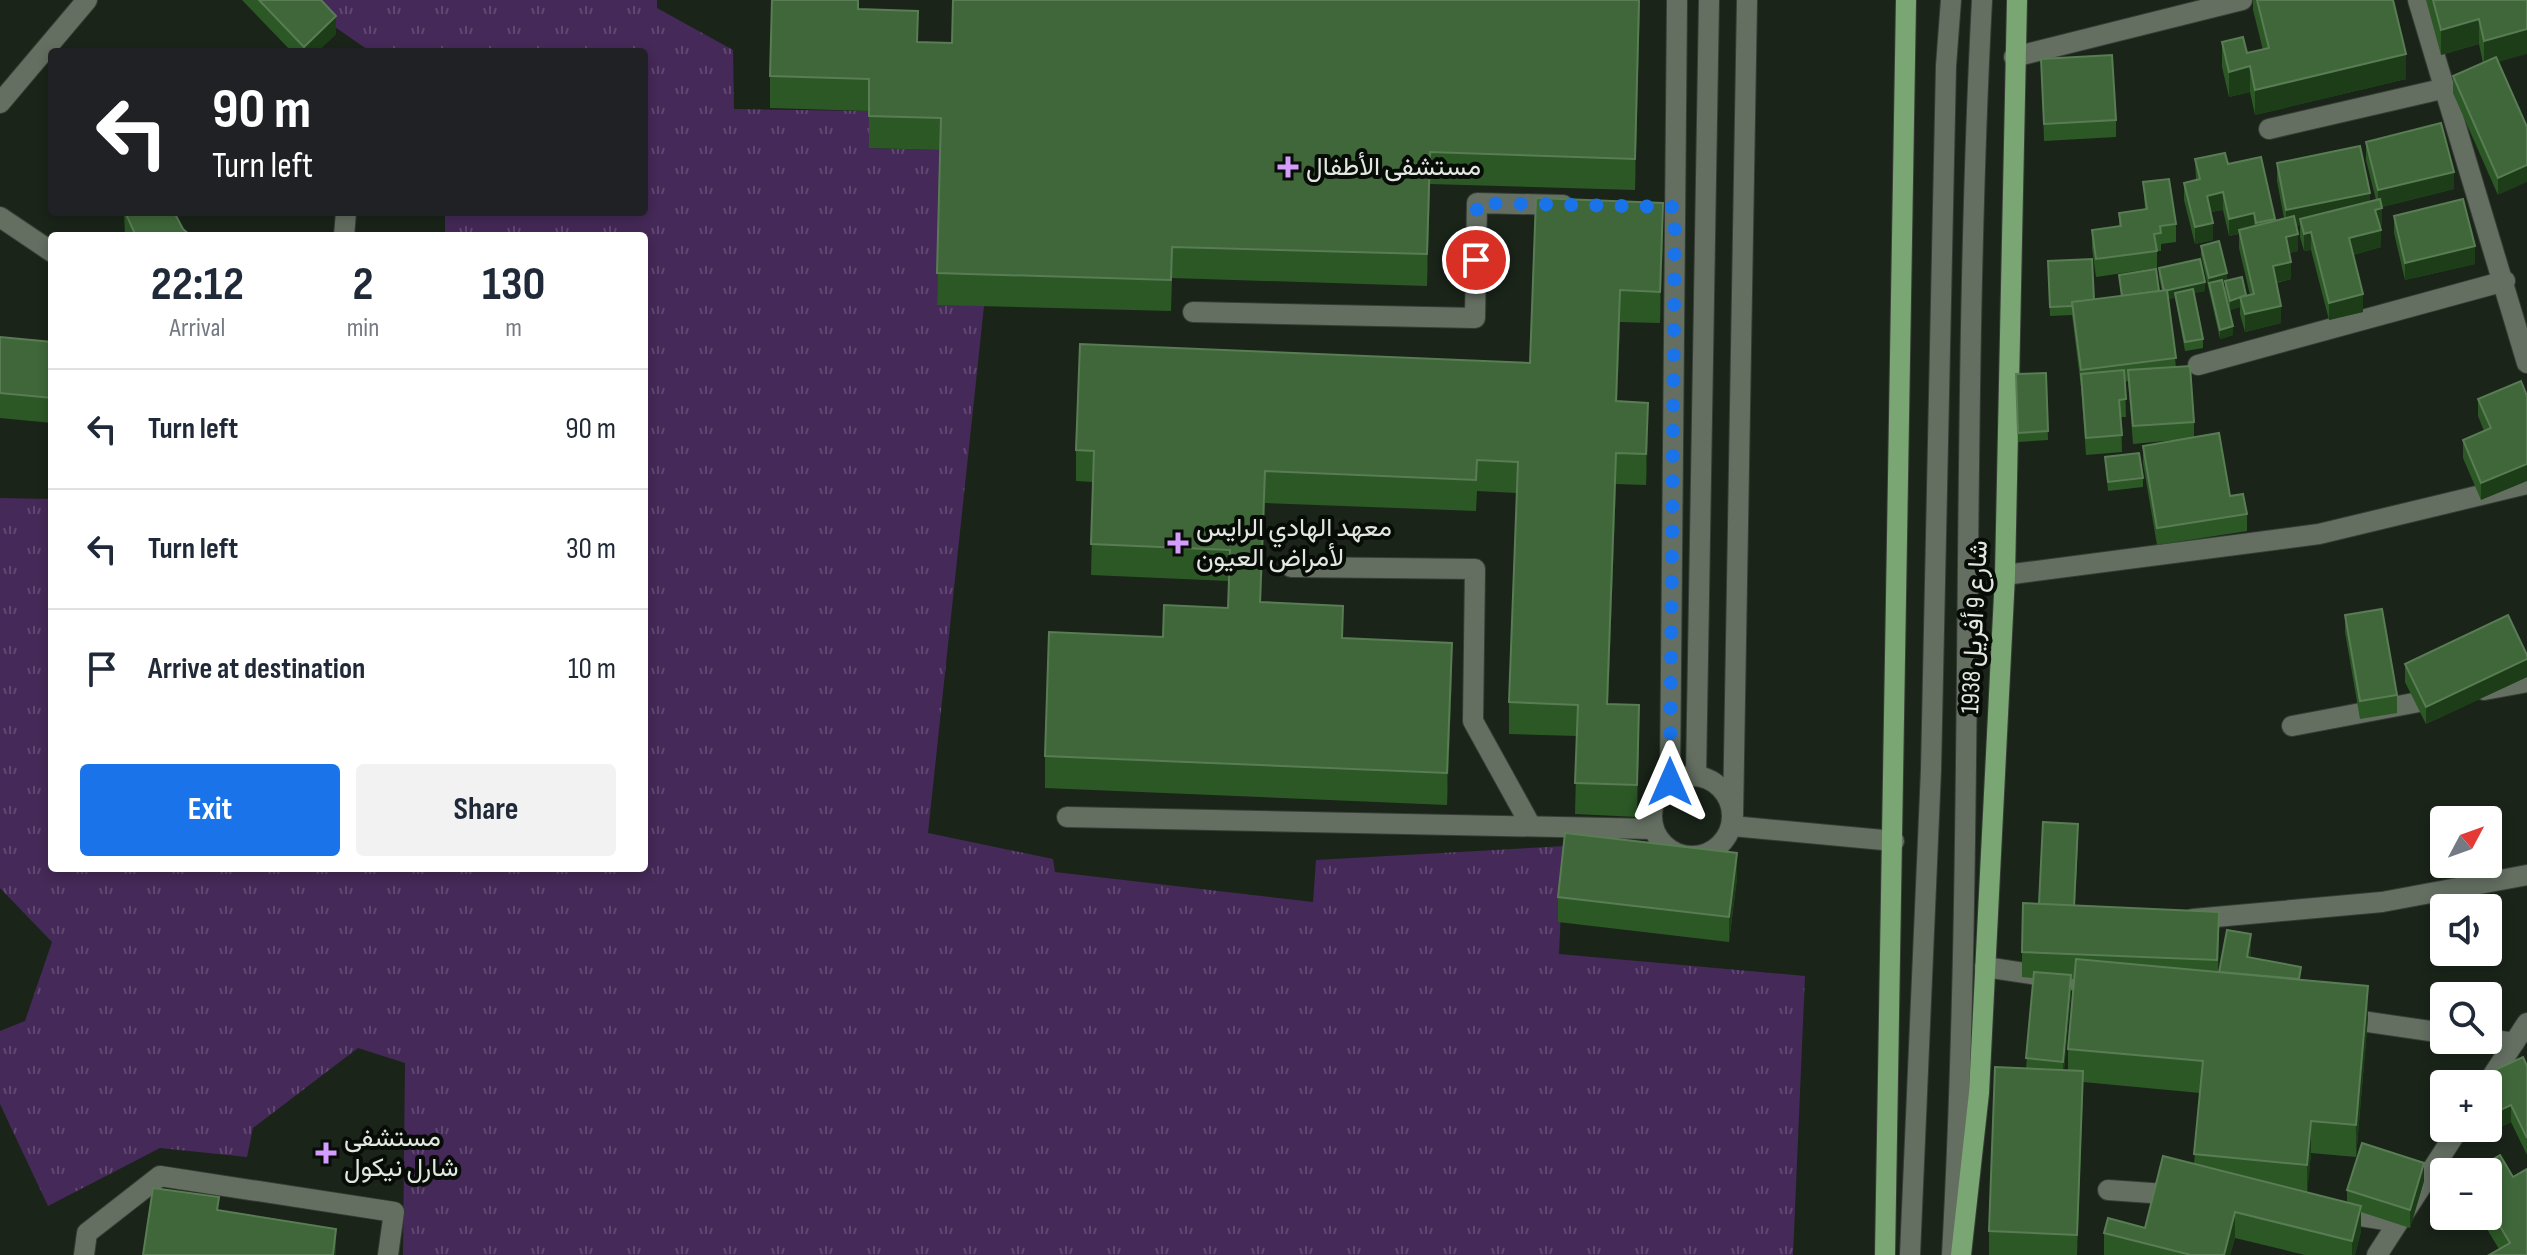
<!DOCTYPE html>
<meta charset="utf-8">
<style>
:root{--surface:#fff;--page:#f2f2f3;--text:#1f2937;--muted:#747a83;--line:#e0e1e3;--accent:#1a73e8}
body{margin:0;font-family:"Sofia Sans Condensed",Vazirmatn,sans-serif;background:var(--page);color:var(--text);height:100vh;display:flex;flex-direction:column;font-size:30px;white-space:nowrap}
*{box-sizing:border-box;margin:0}
p{font-size:26px;color:var(--muted)}
.icon{flex:none;width:44px;height:44px;fill:none;stroke:currentColor;stroke-width:2;stroke-linecap:round;stroke-linejoin:round}
.map{position:relative;flex:1;overflow:hidden}
.sheet{position:absolute;left:48px;top:232px;width:600px;height:640px;display:flex;flex-direction:column;background:var(--surface);border-radius:8px;box-shadow:0 4px 12px #0003}
.sheet>*{flex:none}
.guide{position:absolute;left:48px;top:48px;width:600px;height:168px;border-radius:8px;box-shadow:0 4px 12px #0003;background:#202124;color:#fff;overflow:hidden}
.needle{width:52px;rotate:49deg}
.buttons{position:absolute;left:2430px;top:806px;display:grid;gap:16px}
.buttons a{display:grid;place-items:center;width:72px;height:72px;border-radius:8px;background:var(--surface);box-shadow:0 4px 12px #0003;font-size:40px}
.pin{position:absolute;display:grid;place-items:center;width:68px;height:68px;color:#fff;margin:-34px;border:4px solid #fff;border-radius:50%;box-shadow:0 2px 8px #0007}
.me{position:absolute;width:88px;margin:-44px;rotate:0deg;stroke-linejoin:round;filter:drop-shadow(0 0 6px #0008)}
.turn{display:flex;align-items:center;gap:28px;height:168px;padding:0 32px;font-size:36px}
.turn .icon{width:104px;height:104px;stroke-width:2.5}
.turn b{display:block;font-size:56px;line-height:68px}
.eta{display:flex;justify-content:space-evenly;align-items:center;height:136px;text-align:center}
.eta b{font-size:48px;font-weight:700;line-height:56px}
.button{display:flex;gap:16px;margin-top:auto;padding:16px 32px}
.button a{flex:1;height:92px;border-radius:8px;background:var(--accent);color:#fff;font-size:32px;font-weight:700;line-height:92px;text-align:center}
.button a+a{background:var(--page);color:var(--text)}
ul{padding:0;list-style:none}
li{display:flex;align-items:center;gap:24px;height:120px;padding:0 32px;border-top:2px solid var(--line)}
li div{flex:1}
li b{display:block;font-size:30px}
li em{font-style:normal}
.map>svg:first-child{display:block}
</style>
<div class="map">
<svg width="2527" height="1255" viewBox="0 0 2527 1255">
<defs>
<pattern id="grass-tufts" width="24" height="20" patternUnits="userSpaceOnUse" patternTransform="scale(2)"><rect width="24" height="20" fill="#452958"/><path d="M3 7l-1-3M5 7V3M7 7l1-3M15 17l-1-3M17 17v-4M19 17l1-3" fill="none" stroke="#604870"/></pattern>
</defs>
<rect width="100%" height="100%" fill="#1a2419"/>
<path fill="url(#grass-tufts)" d="M296,0H657V8L733,50L734,109L869,111V148L941,150L937,304L984,306L928,833L1053,859L1055,872L1313,902L1316,860L1564,846L1559,954L1805,976L1793,1255H403L405,1063L358,1048L253,1128L247,1157L160,1148L48,1206L0,1104V1031L25,1021L52,942L0,888V498L52,499V868H644V236H445V212H644V52H371Z"/>
<g fill="none" stroke-linecap="round" stroke-linejoin="round">
<g stroke="#363d35" stroke-width="22">
<g id="service">
<path d="M0,217L52,252"/>
<path d="M344,236L346,212"/>
<path d="M1193,312L1475,318L1477,203L1563,205"/>
<path d="M1291,567L1475,569L1473,721L1531,826"/>
<circle cx="1692" cy="816" r="40"/>
<path d="M1696,776L1709,0"/>
<path d="M1670,782L1677,0"/>
<path d="M1733,816L1747,0"/>
<path d="M1067,817L1653,829"/>
<path d="M1732,826L1894,841"/>
<path d="M84,1255L87,1233L160,1176L394,1212L388,1255"/>
</g>
</g>
<g stroke="#363d35" stroke-width="22">
<g id="pedestrian">
<path d="M2418,0L2527,363"/>
<path d="M2014,57L2242,0"/>
<path d="M2269,129L2446,88"/>
<path d="M2198,365L2505,281"/>
<path d="M2005,575L2319,534L2527,484"/>
<path d="M2484,690L2527,682"/>
<path d="M2292,726L2440,698"/>
<path d="M2193,919L2382,902L2527,875"/>
<path d="M1985,967L2099,984"/>
<path d="M2341,1018L2444,1033"/>
<path d="M2488,1039L2514,1043"/>
<path d="M2487,1084L2527,1023"/>
<path d="M2108,1190L2180,1195"/>
<path d="M2335,1212L2398,1222"/>
<path d="M2377,1255L2459,1128"/>
</g>
</g>
<g stroke="#363d35" stroke-width="22">
<path id="tertiary" d="M0,103L87,0"/>
</g>
<g stroke="#363d35" stroke-width="22">
<g id="secondary">
<path d="M1910,1255L1931,770L1946,66L1951,0"/>
<path d="M1952,1255C1975,837 1960,418 1982,0"/>
</g>
</g>
<g stroke="#363d35" stroke-width="22">
<g id="primary">
<path d="M1885,1255L1906,0"/>
<path d="M1961,1255L1979,1093L2005,575L2017,0"/>
</g>
</g>
<use href="#service" stroke="#646f62" stroke-width="20"/>
<use href="#pedestrian" stroke="#646f62" stroke-width="20"/>
<use href="#tertiary" stroke="#646f62" stroke-width="20"/>
<use href="#secondary" stroke="#646f62" stroke-width="20"/>
<use href="#primary" stroke="#7aa674" stroke-width="20"/>
</g>
<g fill="#2c5826" fill-rule="evenodd">
<path d="M242,0H321L336,34L317,52H292Z"/>
<path d="M1640,0L1635,190L1430,184L1427,286L1172,278L1171,311L937,305L940,150L869,148V111L770,108V76L858,9L918,42L952,43Z"/>
<path d="M2253,0H2393L2406,79L2255,115L2250,92L2229,97L2222,67V42L2247,53L2263,50L2253,10Z"/>
<path d="M2426,0H2527L2499,62L2498,195L2453,93V76L2483,63L2479,44L2441,55Z"/>
<path d="M2041,59L2116,120V137L2044,141Z"/>
<path d="M2366,142L2454,189L2382,207V225L2380,226L2381,247L2353,255L2363,312L2329,320L2311,250L2304,251L2300,237V225L2296,226L2298,251L2289,253L2291,279L2277,283L2281,323L2245,332L2240,314V307L2230,310L2225,290V283H2222L2233,335L2220,339L2201,255V246L2227,280L2246,295H2250L2239,248V234L2229,236L2223,210L2210,212L2213,240L2195,244L2184,200V183L2196,180L2195,159L2228,164L2275,221L2284,218L2277,181V163L2370,202L2376,200L2366,160Z"/>
<path d="M2143,182L2176,224V242L2161,244V251H2157V268L2096,277L2092,248V230L2119,226V213L2145,209Z"/>
<path d="M124,212H174L183,229L191,236H125Z"/>
<path d="M2394,216L2475,264L2405,280L2394,233Z"/>
<path d="M1663,235L1660,323L1620,322L1617,402L1648,435L1646,485L1616,484L1608,704L1639,736L1637,817L1575,814L1577,736L1509,734V702L1517,493L1477,491L1476,511L1265,503L1261,602L1343,638L1452,674L1447,805L1045,788V756L1163,637L1228,608L1229,581L1091,575L1093,482L1076,481V450L1530,363Z"/>
<path d="M2048,261L2094,300L2121,296L2119,275L2159,291H2162L2159,277V268L2205,291L2193,293L2203,339V348L2185,351L2175,298L2168,299L2176,367L2194,422V437L2230,496L2247,514V531L2157,545L2143,463V446L2175,440L2133,444L2128,381L2125,382L2126,417H2121L2122,452L2086,455L2081,387L2072,315L2050,316Z"/>
<path d="M0,337L52,342V423L0,418Z"/>
<path d="M2046,373L2048,440L2018,442L2016,374Z"/>
<path d="M2527,396L2481,500L2463,458V440L2484,431L2478,416V399Z"/>
<path d="M2105,457L2143,478V487L2108,491Z"/>
<path d="M2345,615L2397,695V713L2360,719L2345,632Z"/>
<path d="M2527,655V677L2426,724L2405,682V664Z"/>
<path d="M2078,841L2075,906L2219,937L2218,972L2251,952L2250,957L2301,980L2368,1017L2356,1157L2311,1153L2307,1192L2347,1202V1190L2424,1181L2410,1228L2361,1212V1231L2355,1255H2305L2235,1238L2230,1255H2104V1233L2145,1228L2194,1164L2200,1093L2083,1082L2077,1255H1989V1231L2026,1069L2033,978L2022,977V952L2039,904ZM2071,979H2074L2068,1049V1070H2064L2071,993Z"/>
<path d="M1737,878L1729,942L1558,922V897Z"/>
<path d="M2527,1066V1155L2511,1122L2492,1131L2488,1123V1084H2475V1079Z"/>
<path d="M2488,1172L2513,1177L2527,1255L2499,1249L2479,1216H2488Z"/>
</g>
<g fill="#1c3d18">
<path d="M1639,0H1640L1635,190V159Z"/>
<path d="M336,16V34L317,52H304V47Z"/>
<path d="M2479,19V44L2441,55V30Z"/>
<path d="M2527,29V54L2484,66V41Z"/>
<path d="M2406,54V79L2255,115V90Z"/>
<path d="M2250,66V92L2229,97V72Z"/>
<path d="M1430,152V184L1427,286V254Z"/>
<path d="M2527,165V182L2498,195V178Z"/>
<path d="M2454,172V189L2378,208V190Z"/>
<path d="M2223,192V210L2207,213V196Z"/>
<path d="M2370,193V210L2300,219V225L2286,228V210Z"/>
<path d="M1663,203V235L1660,323V292Z"/>
<path d="M2382,208V225L2375,227V210Z"/>
<path d="M2254,213V230H2239V234L2229,236V219Z"/>
<path d="M2213,223V240L2195,244V227Z"/>
<path d="M2381,230V247L2349,256V238Z"/>
<path d="M2311,232V250L2304,251V234Z"/>
<path d="M2298,234V251L2286,254V237Z"/>
<path d="M2475,246V264L2405,280V263Z"/>
<path d="M2291,262V279L2273,283V266Z"/>
<path d="M2227,273V282L2210,287L2209,283V287V278Z"/>
<path d="M2205,282V291L2176,297L2175,293V298L2164,300V291Z"/>
<path d="M1620,290V322L1616,433V401Z"/>
<path d="M2363,294V312L2329,320V303Z"/>
<path d="M2240,298V307L2230,310V301Z"/>
<path d="M2281,306V323L2245,332V314Z"/>
<path d="M2233,326V335L2220,339V330Z"/>
<path d="M1648,403V435L1646,485V454Z"/>
<path d="M1616,453V484L1607,735V704Z"/>
<path d="M2527,464V481L2481,500V483Z"/>
<path d="M1265,471V503L1260,634V602Z"/>
<path d="M1452,643V674L1447,805V773Z"/>
<path d="M2527,659V677L2426,724V707Z"/>
<path d="M1639,705V736L1637,817V785Z"/>
<path d="M1737,853V878L1729,942V917Z"/>
<path d="M2251,934V952L2247,974V957Z"/>
<path d="M2071,975V993L2063,1080V1062Z"/>
<path d="M2368,986V1017L2356,1157V1125Z"/>
<path d="M2083,1071V1096L2077,1255V1235Z"/>
<path d="M2511,1105V1122L2492,1131V1114Z"/>
<path d="M2311,1121V1153L2307,1196V1165Z"/>
<path d="M2424,1163V1181L2410,1228V1210Z"/>
<path d="M2361,1206V1231L2355,1255H2352V1241Z"/>
<path d="M2235,1212V1238L2230,1255H2224Z"/>
<path d="M336,1229V1255H333Z"/>
</g>
<g fill="#3f673a" stroke="#597c54" stroke-width="2">
<path d="M259,0H321L336,16L304,47Z"/>
<path d="M772,0H858V9L918,11L917,42L952,43L953,0H1639L1635,159L1430,152L1427,254L1172,247L1171,280L937,273L941,118L869,116V79L770,76Z"/>
<path d="M2257,0H2393L2406,54L2255,90L2250,66L2229,72L2222,42L2243,37L2247,53L2269,48Z"/>
<path d="M2433,0H2527V29L2484,41L2479,19L2441,30Z"/>
<path d="M2112,55L2116,120L2044,124L2041,59Z"/>
<path d="M2496,57L2527,127V165L2498,178L2453,76Z"/>
<path d="M2441,123L2454,172L2378,190L2366,142Z"/>
<path d="M2360,146L2370,193L2286,210L2277,163Z"/>
<path d="M2225,153L2228,164L2261,157L2275,219L2256,223L2254,213L2229,219L2223,192L2207,196L2213,223L2195,227L2184,183L2200,179L2195,159Z"/>
<path d="M2169,179L2176,224L2160,226L2161,233L2154,234L2157,251L2096,259L2092,230L2121,226L2119,213L2147,209L2143,182Z"/>
<path d="M1536,198L1663,203L1660,292L1620,290L1616,401L1648,403L1646,454L1616,453L1607,704L1639,705L1637,785L1575,783L1578,705L1509,702L1518,462L1477,460L1476,480L1265,471L1260,602L1343,606L1342,638L1452,643L1447,773L1045,756L1049,632L1163,637L1164,605L1228,608L1230,550L1091,544L1094,451L1076,450L1080,344L1530,363Z"/>
<path d="M2380,199L2382,208L2375,210L2381,230L2349,238L2363,294L2329,303L2311,232L2304,234L2300,219Z"/>
<path d="M2463,199L2475,246L2405,263L2394,216Z"/>
<path d="M125,212H174L183,229L191,236H136Z"/>
<path d="M2294,216L2298,234L2286,237L2291,262L2273,266L2281,306L2245,314L2240,297L2254,294L2239,230Z"/>
<path d="M2219,241L2227,273L2209,278L2201,246Z"/>
<path d="M2092,259L2094,300L2072,302V306L2050,307L2048,261Z"/>
<path d="M2200,259L2205,282L2164,291L2159,268Z"/>
<path d="M2156,269L2159,291L2122,296L2119,275Z"/>
<path d="M2242,277L2246,295L2230,301L2225,281Z"/>
<path d="M2222,280L2233,326L2220,330L2209,283Z"/>
<path d="M2193,289L2203,339L2185,342L2175,293Z"/>
<path d="M2167,290L2176,358L2081,370L2072,302Z"/>
<path d="M0,337L52,342V398L0,393Z"/>
<path d="M2190,366L2194,422L2133,426L2128,370Z"/>
<path d="M2124,370L2126,399L2119,400L2122,435L2086,438L2081,374Z"/>
<path d="M2046,373L2048,431L2018,433L2016,374Z"/>
<path d="M2521,381L2527,396V464L2481,483L2463,440L2491,428L2478,399Z"/>
<path d="M2219,433L2230,496L2243,494L2247,514L2157,528L2143,446Z"/>
<path d="M2139,453L2143,478L2108,482L2105,457Z"/>
<path d="M2382,609L2397,695L2360,701L2345,615Z"/>
<path d="M2508,615L2527,655V659L2426,707L2405,664Z"/>
<path d="M2043,822L2078,824L2074,906L2039,904Z"/>
<path d="M1565,833L1737,853L1729,917L1558,897Z"/>
<path d="M2023,903L2219,912L2217,960L2022,952Z"/>
<path d="M2227,930L2251,934L2247,957L2301,967L2299,979L2219,972Z"/>
<path d="M2076,959L2368,986L2356,1125L2311,1121L2307,1165L2194,1154L2203,1061L2068,1049Z"/>
<path d="M2034,972L2071,975L2063,1062L2026,1058Z"/>
<path d="M2523,1057L2527,1066V1138L2511,1105L2492,1114L2488,1105V1084H2478L2475,1079Z"/>
<path d="M1995,1067L2083,1071L2077,1235L1989,1231Z"/>
<path d="M2362,1143L2424,1163L2410,1210L2347,1190Z"/>
<path d="M2500,1155L2513,1177L2527,1169V1255H2489L2510,1243L2488,1206V1172H2471Z"/>
<path d="M2163,1156L2361,1206L2352,1241L2235,1212L2224,1255H2191L2104,1233L2108,1218L2145,1228Z"/>
<path d="M153,1188L219,1197L217,1210L336,1229L333,1255H143Z"/>
</g>
<g fill="none" stroke-linecap="round" stroke-linejoin="round">
<path stroke="#1a73e8" stroke-width="14" stroke-dasharray="0 25.2" d="M1476,260L1477,203L1675,207L1670,782"/>
</g>
<g fill="#d49cfc" stroke="#080c07" stroke-width="3">
<path d="M1284 155h8v8h8v8h-8v8h-8v-8h-8v-8h8z"/>
<path d="M1174 531h8v8h8v8h-8v8h-8v-8h-8v-8h8z"/>
<path d="M322 1141h8v8h8v8h-8v8h-8v-8h-8v-8h8z"/>
</g>
<g text-anchor="middle" dominant-baseline="central" stroke-width="8" stroke-linejoin="round" paint-order="stroke">
<g font-size="26" fill="#e2e8e1" stroke="#080c07" text-anchor="start">
<text x="1306" y="167">مستشفى الأطفال</text>
<text x="1196" y="528">معهد الهادي الرايس<tspan x="1196" dy="30">لأمراض العيون</tspan></text>
<text x="344" y="1138">مستشفى<tspan x="344" dy="30">شارل نيكول</tspan></text>
</g>
<g font-size="26" fill="#e2e8e1" stroke="#080c07">
<text transform="translate(1975 627) rotate(-87)">شارع 9 أفريل 1938</text>
</g>
</g>
</svg>
<div class="buttons">
<a><svg class="needle" viewBox="-14 -14 28 28"><path d="M0-13l5 13h-10z" fill="#e53935"/><path d="M0 13l5-13h-10z" fill="#747a83"/></svg></a>
<a><svg class="icon" aria-label="sound" viewBox="0 0 24 24"><path d="M4 9h4l5-4v14l-5-4H4zM17 9q2 3 0 6"/></svg></a>
<a><svg class="icon" aria-label="search" viewBox="0 0 24 24"><circle cx="10" cy="10" r="6"/><path d="M15 15l6 6"/></svg></a>
<a>+</a>
<a>−</a>
</div>
<div class="pin" style="left:1476px;top:260px;background:#d93025"><svg class="icon" aria-label="arrive" viewBox="0 0 24 24"><path d="M6 21V4h12l-3 4 3 4H6"/></svg></div>
<svg class="me" style="left:1670px;top:782px" viewBox="-20 -20 40 40"><path d="M0-17L14 15 0 8-14 15z" fill="#1a73e8" stroke="#fff" stroke-width="4"/></svg>
<div class="guide">
<div class="turn"><svg class="icon" aria-label="left" viewBox="0 0 24 24"><path d="M17 20v-9H6M10 6l-5 5 5 5"/></svg><div><b>90 m</b>Turn left</div></div>
</div>
<section class="sheet">
<div class="eta">
<div><b>22:12</b><p>Arrival</p></div>
<div><b>2</b><p>min</p></div>
<div><b>130</b><p>m</p></div>
</div>
<ul>
<li><svg class="icon" aria-label="left" viewBox="0 0 24 24"><path d="M17 20v-9H6M10 6l-5 5 5 5"/></svg><div><b>Turn left</b></div><em>90 m</em></li>
<li><svg class="icon" aria-label="left" viewBox="0 0 24 24"><path d="M17 20v-9H6M10 6l-5 5 5 5"/></svg><div><b>Turn left</b></div><em>30 m</em></li>
<li><svg class="icon" aria-label="arrive" viewBox="0 0 24 24"><path d="M6 21V4h12l-3 4 3 4H6"/></svg><div><b>Arrive at destination</b></div><em>10 m</em></li>
</ul>
<div class="button"><a>Exit</a><a>Share</a></div>
</section>
</div>
